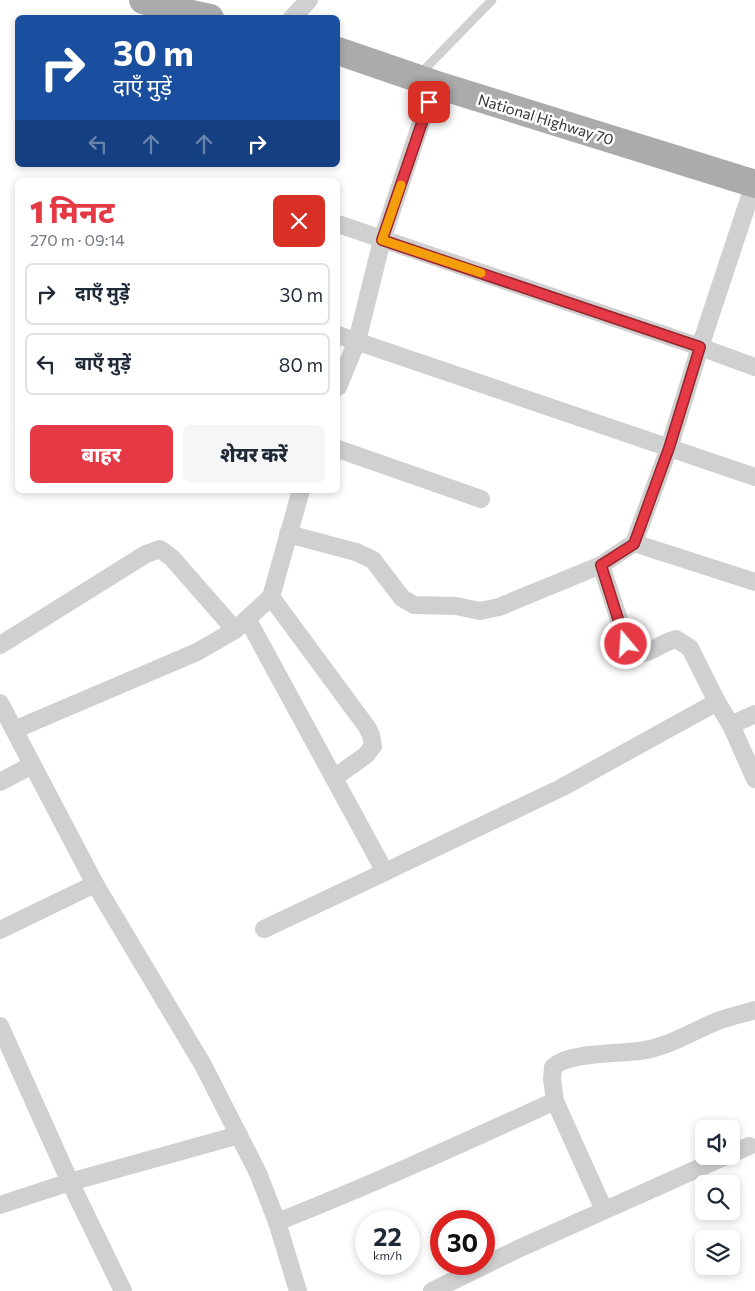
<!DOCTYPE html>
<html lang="hi">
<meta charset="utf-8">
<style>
:root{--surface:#fff;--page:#f6f6f7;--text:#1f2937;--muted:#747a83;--line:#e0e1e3;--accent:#e63946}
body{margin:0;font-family:Commissioner,"Noto Sans Devanagari",sans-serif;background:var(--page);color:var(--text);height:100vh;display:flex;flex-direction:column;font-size:19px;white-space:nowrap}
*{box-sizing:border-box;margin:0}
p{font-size:16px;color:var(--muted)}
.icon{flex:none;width:28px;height:28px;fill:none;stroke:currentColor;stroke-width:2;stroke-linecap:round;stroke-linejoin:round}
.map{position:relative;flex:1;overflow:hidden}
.details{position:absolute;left:15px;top:178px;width:325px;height:315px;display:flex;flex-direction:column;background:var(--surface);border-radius:8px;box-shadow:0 2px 8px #0003}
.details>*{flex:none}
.hud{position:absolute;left:15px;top:15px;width:325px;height:152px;border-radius:8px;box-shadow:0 2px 8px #0003;background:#1a4fa0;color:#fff;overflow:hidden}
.tools{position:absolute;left:695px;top:1120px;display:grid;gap:10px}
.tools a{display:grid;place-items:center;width:45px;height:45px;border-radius:8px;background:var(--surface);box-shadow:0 2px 8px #0003;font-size:25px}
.speed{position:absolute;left:355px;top:1210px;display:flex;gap:10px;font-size:25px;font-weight:700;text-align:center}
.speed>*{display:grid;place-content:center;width:65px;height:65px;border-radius:50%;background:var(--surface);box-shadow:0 2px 8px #0003;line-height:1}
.speed small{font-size:12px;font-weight:400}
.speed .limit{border:8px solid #d22;background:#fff;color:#111}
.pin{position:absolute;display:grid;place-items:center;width:42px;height:42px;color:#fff;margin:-21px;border-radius:10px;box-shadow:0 2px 8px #0006}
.me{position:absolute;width:55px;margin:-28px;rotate:342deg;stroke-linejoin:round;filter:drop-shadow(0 0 4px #0008)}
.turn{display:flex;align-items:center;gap:18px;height:105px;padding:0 15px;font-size:22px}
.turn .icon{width:65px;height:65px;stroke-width:2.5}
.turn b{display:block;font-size:35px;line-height:42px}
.lanes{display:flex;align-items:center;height:48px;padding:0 15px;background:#0003;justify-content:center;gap:25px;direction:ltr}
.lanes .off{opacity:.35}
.round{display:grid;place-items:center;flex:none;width:52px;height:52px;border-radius:8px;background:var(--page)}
.overview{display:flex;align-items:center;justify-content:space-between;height:85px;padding:0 15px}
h1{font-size:30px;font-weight:800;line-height:38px;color:var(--accent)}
.primary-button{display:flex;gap:10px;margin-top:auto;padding:10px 15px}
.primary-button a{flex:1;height:58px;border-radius:8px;background:var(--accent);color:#fff;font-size:20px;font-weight:800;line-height:58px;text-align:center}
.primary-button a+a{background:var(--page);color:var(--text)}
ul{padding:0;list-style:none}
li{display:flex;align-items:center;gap:15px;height:62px;margin:0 10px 8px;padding:0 5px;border:2px solid var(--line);border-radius:8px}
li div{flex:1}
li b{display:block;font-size:19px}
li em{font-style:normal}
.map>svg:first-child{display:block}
</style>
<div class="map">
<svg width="755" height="1291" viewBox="0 0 755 1291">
<rect width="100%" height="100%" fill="#fff"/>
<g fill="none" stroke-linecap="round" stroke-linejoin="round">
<path stroke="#d0d0d0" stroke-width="9" d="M419,75L492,0"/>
<g stroke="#d0d0d0" stroke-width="18">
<path d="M292,18L309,0"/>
<path d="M338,224L700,347L755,367"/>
<path d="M338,335L755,477"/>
<path d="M338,387L357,341L382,240L434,84"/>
<path d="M338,449L481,499"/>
<path d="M288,534L356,552L373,560L402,598L414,605L456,606L480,611L499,607L601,565L634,543L669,448L700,347L754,184"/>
<path d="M634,543L755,582"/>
<path d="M601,565L629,650C647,660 658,643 676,639L690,648L717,702L731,725L755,779"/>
<path d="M271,597L301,490"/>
<path d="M248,620L385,872L561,788L717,702"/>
<path d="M0,645L146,554L160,549L172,558L235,630"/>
<path d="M0,703L95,884L203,1065L258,1173L277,1222L298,1291"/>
<path d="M731,725L755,714"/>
<path d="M14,730L197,652L235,630L271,597L367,727L371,735L373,746L366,755L334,778"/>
<path d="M0,782L32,765"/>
<path d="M264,929L385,872"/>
<path d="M0,930L95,884"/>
<path d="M0,1026L70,1182L123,1291"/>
<path d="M731,1154L749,1146"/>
<path d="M0,1205L70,1182L239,1135"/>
<path d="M604,1210L555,1101L552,1079L553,1067C570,1052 617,1054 639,1051C667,1048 692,1031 718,1021C730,1016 743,1014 755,1010"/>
<path d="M277,1222C371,1185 463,1143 555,1101"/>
<path d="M432,1291L518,1249L726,1156"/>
</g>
<g stroke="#ababab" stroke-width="28">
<path d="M143,0L187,13L210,18"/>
<path d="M338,51L434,84L755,184"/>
</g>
</g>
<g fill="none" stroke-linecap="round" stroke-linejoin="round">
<g stroke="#96252e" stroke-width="12">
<path id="route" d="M429,102L382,240L700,347L669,448L634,544L601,565L626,644"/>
</g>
<use href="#route" stroke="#e63946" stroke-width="9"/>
<path stroke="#f59e0b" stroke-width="9" d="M401,185L382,240L481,273"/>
</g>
<g text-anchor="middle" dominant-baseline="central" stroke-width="5" stroke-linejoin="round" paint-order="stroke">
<g font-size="15" fill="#333" stroke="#fff">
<text transform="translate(546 119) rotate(17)">National Highway 70</text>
</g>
</g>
</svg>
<div class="tools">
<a><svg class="icon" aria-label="sound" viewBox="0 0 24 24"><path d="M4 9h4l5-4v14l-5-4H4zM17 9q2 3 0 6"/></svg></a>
<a><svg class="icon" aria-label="search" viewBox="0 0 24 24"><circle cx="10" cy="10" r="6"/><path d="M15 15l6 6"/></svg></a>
<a><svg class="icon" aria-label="layers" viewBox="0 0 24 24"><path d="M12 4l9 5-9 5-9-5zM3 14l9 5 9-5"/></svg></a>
</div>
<div class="speed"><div>22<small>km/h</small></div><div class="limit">30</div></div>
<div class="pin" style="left:429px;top:102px;background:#d93025"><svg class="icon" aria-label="arrive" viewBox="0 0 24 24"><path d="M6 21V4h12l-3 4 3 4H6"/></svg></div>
<svg class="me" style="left:626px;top:644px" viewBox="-20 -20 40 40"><circle r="17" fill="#e63946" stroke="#fff" stroke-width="3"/><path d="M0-11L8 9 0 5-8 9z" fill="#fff"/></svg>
<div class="hud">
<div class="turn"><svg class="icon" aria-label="right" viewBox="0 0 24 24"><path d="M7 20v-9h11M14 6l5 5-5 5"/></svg><div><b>30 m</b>दाएँ मुड़ें</div></div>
<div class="lanes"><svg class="icon off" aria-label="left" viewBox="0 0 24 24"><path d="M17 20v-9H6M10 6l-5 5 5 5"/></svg><svg class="icon off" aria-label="ahead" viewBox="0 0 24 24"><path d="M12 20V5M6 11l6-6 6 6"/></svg><svg class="icon off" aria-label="ahead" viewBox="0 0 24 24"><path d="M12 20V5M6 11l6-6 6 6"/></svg><svg class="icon" aria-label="right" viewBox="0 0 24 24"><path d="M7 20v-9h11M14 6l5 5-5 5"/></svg></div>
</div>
<section class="details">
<div class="overview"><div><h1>1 मिनट</h1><p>270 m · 09:14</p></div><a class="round" style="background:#d93025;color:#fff"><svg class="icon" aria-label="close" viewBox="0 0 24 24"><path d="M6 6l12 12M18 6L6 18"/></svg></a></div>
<ul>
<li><svg class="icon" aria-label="right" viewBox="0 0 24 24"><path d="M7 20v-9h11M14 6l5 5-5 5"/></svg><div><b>दाएँ मुड़ें</b></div><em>30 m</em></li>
<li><svg class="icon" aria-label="left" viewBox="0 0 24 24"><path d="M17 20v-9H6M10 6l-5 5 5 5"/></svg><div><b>बाएँ मुड़ें</b></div><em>80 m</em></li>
</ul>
<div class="primary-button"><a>बाहर</a><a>शेयर करें</a></div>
</section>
</div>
